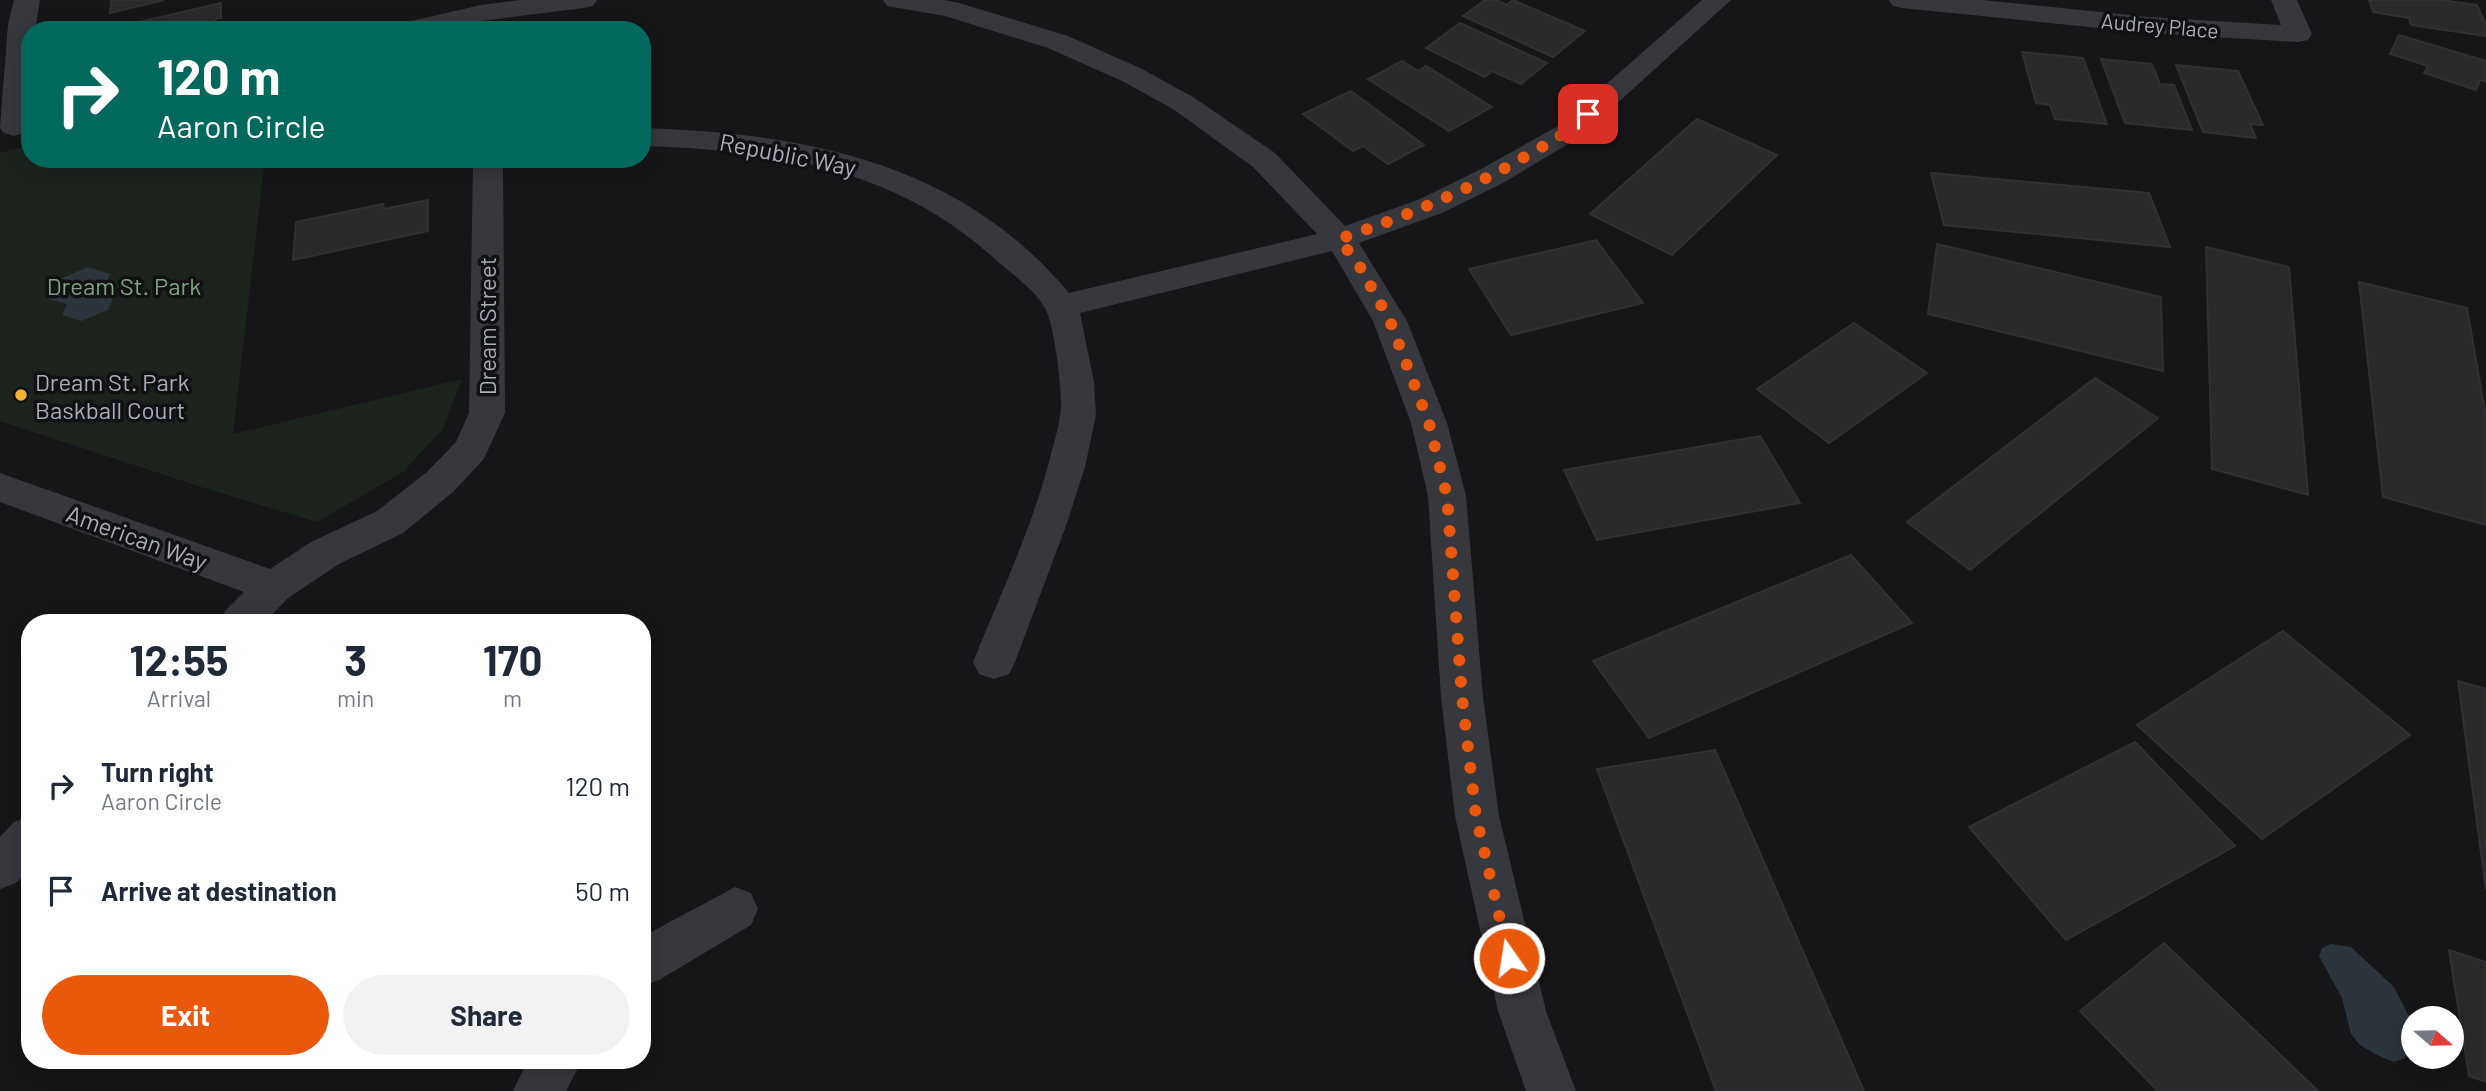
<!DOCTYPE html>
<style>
:root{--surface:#fff;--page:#f2f2f3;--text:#1f2937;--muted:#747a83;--accent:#ea580c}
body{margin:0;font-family:Barlow,sans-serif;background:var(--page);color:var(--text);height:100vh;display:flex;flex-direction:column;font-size:26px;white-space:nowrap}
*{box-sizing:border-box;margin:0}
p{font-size:23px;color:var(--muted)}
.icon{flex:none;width:38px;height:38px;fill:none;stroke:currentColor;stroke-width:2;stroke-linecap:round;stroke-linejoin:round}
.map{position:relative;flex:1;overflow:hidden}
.panel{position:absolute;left:21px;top:614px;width:630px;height:455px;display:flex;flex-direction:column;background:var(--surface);border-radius:28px;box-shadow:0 4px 18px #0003}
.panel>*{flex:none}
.top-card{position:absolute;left:21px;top:21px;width:630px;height:147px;border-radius:28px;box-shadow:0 4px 18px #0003;background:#00695c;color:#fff;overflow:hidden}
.needle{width:46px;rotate:110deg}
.buttons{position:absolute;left:2401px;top:1006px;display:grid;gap:14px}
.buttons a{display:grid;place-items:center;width:63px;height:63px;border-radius:50%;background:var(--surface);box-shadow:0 4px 18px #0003;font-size:35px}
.pin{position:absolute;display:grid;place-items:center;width:60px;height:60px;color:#fff;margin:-30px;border-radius:14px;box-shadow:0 4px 10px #0006}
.me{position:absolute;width:77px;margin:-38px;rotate:347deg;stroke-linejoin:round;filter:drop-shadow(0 0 5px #0008)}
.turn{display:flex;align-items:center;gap:24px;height:147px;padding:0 21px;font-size:32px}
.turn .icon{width:91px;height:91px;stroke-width:2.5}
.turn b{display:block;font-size:49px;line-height:60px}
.eta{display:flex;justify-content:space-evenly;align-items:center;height:119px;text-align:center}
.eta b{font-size:42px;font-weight:700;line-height:49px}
.cta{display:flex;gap:14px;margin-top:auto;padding:14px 21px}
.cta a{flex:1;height:80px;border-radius:42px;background:var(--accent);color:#fff;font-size:28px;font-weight:700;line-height:80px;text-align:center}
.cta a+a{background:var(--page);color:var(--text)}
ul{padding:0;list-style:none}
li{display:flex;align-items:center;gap:21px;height:105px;padding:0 21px}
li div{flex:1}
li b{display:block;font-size:26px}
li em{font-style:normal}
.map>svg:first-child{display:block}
</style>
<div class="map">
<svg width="2486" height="1091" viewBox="0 0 2486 1091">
<rect width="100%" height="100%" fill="#161618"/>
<path fill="#1c231d" d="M30,145V159H265L233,434L462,379L443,429L403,472L317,522L198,486L0,421V153Z"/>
<g fill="#2c353c">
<path d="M88,267L110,274L102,290L115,293L108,310L81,321L62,315L67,304L48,299L58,280Z"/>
<path d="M2331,944L2351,947L2394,987L2413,1024V1045L2405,1058L2394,1062L2381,1057L2360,1045L2351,1034L2342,998L2319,956L2322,948Z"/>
</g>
<g fill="#29292c" stroke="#303034" stroke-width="2">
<path d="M111,0H164L110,13Z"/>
<path d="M1485,0H1496L1507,5L1513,0L1585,31L1553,57L1463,16Z"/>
<path d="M2369,0H2441L2477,5L2486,25V36L2411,25L2409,18L2373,12Z"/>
<path d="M221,3V18L215,19V29L105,30Z"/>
<path d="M1460,23L1547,63L1521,84L1492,71L1485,77L1426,48Z"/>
<path d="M2399,35L2486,61V82L2480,80L2476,90L2424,73L2428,66L2390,54Z"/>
<path d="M2022,52L2083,58L2107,124L2055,119L2050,105L2036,103Z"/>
<path d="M2101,59L2152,64L2160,84L2174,85L2192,130L2125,123Z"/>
<path d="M1402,61L1418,71L1426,66L1492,107L1449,131L1368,79Z"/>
<path d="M2176,65L2238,71L2263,125L2250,124L2256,138L2203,132Z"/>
<path d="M1351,91L1424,145L1388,164L1363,146L1353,151L1303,114Z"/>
<path d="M1697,119L1777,155L1672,255L1590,214Z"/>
<path d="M1931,173L2149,193L2170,247L1944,225Z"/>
<path d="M428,200V231L293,260L296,222L383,204L384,209Z"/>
<path d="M1596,240L1643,303L1511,335L1469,269Z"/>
<path d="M1937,244L2161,297L2163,371L1928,314Z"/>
<path d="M2206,247L2289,267L2308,495L2212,469Z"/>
<path d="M2359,282L2467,308L2486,418V525L2383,497Z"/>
<path d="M1854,323L1927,373L1829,443L1757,389Z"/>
<path d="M2095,378L2158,418L1970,570L1907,522Z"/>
<path d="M1760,436L1800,503L1597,540L1564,470Z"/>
<path d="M1851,555L1912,623L1649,738L1593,661Z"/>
<path d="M2283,631L2410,735L2262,839L2137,725Z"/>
<path d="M2458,681L2486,689V890Z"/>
<path d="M2135,742L2235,846L2066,940L1969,827Z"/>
<path d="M1715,750L1864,1091H1716L1597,769Z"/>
<path d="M2164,943L2318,1091H2158L2080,1011Z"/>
<path d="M2449,950L2486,962V1082L2469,1076Z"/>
</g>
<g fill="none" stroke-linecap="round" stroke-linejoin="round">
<g fill="#37383d" fill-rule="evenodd">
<path d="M14,0H40L35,30H30L29,127L24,133L14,136L4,133L0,128L8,24Z"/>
<path d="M520,0H597L593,6L584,8L481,21L444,30H393L397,24L407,22L481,5Z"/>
<path d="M883,0H944L959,3L1068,36L1142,69L1193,97L1275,153L1345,226L1420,199L1479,170L1560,125L1702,0H1731L1580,137L1501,184L1442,213L1359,243L1407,321L1447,423L1466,496L1483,697L1499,816L1546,1011L1576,1091H1526L1498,1011L1455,816L1441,697L1428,496L1411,423L1373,321L1332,251L1080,313L1094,382L1096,415L1085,467L1067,523L1015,662L1009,674L994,679L979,674L973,662C1001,593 1033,526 1051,454C1055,439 1060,423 1061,407C1062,389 1054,323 1045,308C1035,290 1012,274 996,260C895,167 774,150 642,146V128C803,133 960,162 1069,293L1317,234L1253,167L1173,109L1122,81L1048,48L945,16L887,6Z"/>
<path d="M1889,0H1982L2149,17L2281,25L2271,0H2297L2312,34L2308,40L2298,42L2149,33L1902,8L1893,6Z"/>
<path d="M473,159H503L505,413L488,450L483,460L453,492L403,533L339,564L288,598L264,623H219L225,611L244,592L0,502V473L270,569L311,542L377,511L427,472L456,442L469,413Z"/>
<path d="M30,816V869L16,883L0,889V837L14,822Z"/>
<path d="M735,887L751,893L758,909L751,925L659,980L642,986V937Z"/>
<path d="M528,1060H582L566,1091H513Z"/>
</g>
</g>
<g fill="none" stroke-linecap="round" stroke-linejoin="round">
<path stroke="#ea580c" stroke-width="12" stroke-dasharray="0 21.6" d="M1509,958L1476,816L1462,697L1447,496L1429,423L1390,321L1359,265L1339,239C1404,217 1462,193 1521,159C1545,145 1568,133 1588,114"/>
</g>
<circle fill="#f2b134" stroke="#111113" stroke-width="2.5" cx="21" cy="395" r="7"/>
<g text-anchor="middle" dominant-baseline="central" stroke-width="7" stroke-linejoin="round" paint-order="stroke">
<g font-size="21" fill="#a8adb8" stroke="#111113">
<text transform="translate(2160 25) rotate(5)">Audrey Place</text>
</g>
<g font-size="24" fill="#a8adb8" stroke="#111113">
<text transform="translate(788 154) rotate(11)">Republic Way</text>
<text transform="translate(486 326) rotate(-90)">Dream Street</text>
<text transform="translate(137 537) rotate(20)">American Way</text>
</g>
<g font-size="24" fill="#7fa381" stroke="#111113">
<text x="124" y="285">Dream St. Park</text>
</g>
<g font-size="24" fill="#a8adb8" stroke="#111113" text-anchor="start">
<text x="35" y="381">Dream St. Park<tspan x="35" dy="28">Baskball Court</tspan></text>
</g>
</g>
</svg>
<div class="buttons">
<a><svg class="needle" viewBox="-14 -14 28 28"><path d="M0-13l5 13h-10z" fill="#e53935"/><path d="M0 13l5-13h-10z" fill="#747a83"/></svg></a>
</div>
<div class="pin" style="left:1588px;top:114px;background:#d93025"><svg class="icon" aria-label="arrive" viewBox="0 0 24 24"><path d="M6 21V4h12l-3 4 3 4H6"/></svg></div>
<svg class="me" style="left:1509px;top:958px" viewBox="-20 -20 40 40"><circle r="17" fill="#ea580c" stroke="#fff" stroke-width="3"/><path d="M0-11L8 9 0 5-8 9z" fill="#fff"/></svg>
<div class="top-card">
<div class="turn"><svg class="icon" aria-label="right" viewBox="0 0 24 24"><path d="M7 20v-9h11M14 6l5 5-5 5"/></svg><div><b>120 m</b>Aaron Circle</div></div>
</div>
<section class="panel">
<div class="eta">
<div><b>12:55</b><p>Arrival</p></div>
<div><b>3</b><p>min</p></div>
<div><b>170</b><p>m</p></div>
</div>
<ul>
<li><svg class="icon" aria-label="right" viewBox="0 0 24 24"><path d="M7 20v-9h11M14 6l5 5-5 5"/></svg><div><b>Turn right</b><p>Aaron Circle</p></div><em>120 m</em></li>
<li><svg class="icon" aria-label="arrive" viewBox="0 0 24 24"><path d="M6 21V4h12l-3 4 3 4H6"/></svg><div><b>Arrive at destination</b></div><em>50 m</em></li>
</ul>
<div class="cta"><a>Exit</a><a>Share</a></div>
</section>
</div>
